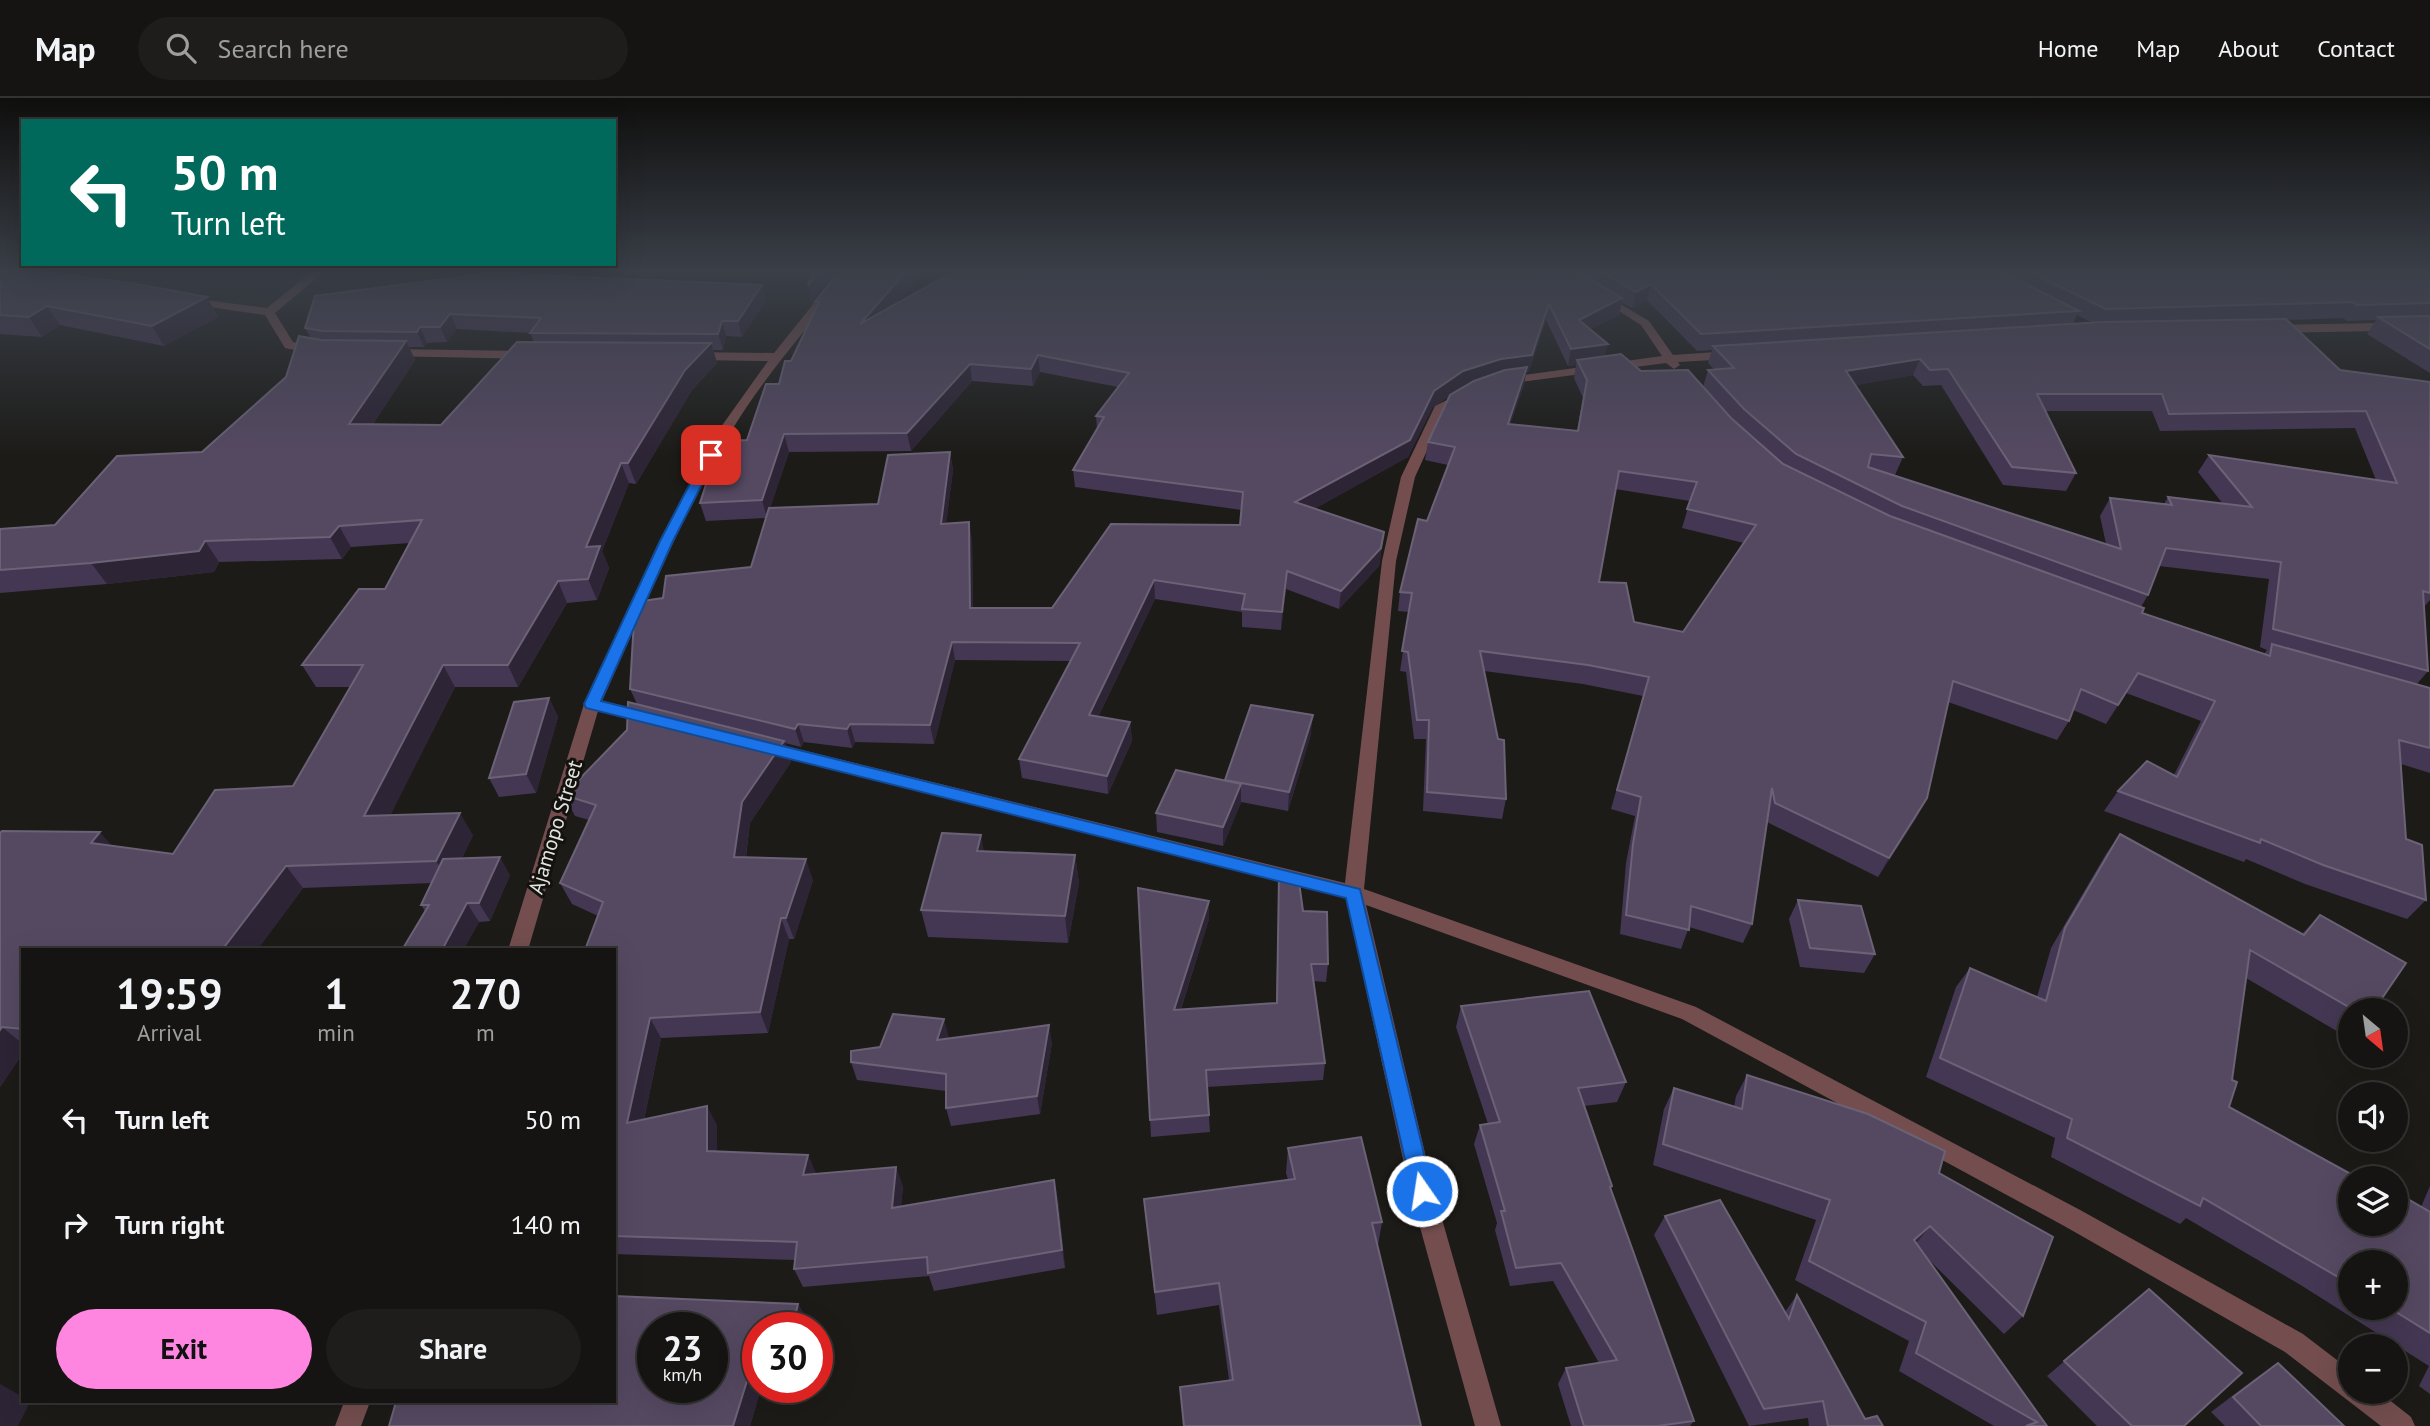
<!DOCTYPE html>
<meta charset="utf-8">
<style>
:root{--surface:#151412;--page:#1e1d1b;--text:#f1f3f6;--muted:#9d9e9f;--line:#343332;--accent:#fe86e0}
body{margin:0;font-family:"PT Sans",sans-serif;background:var(--page);color:var(--text);height:100vh;display:flex;flex-direction:column;font-size:26px;white-space:nowrap}
*{box-sizing:border-box;margin:0}
p{font-size:23px;color:var(--muted)}
.icon{flex:none;width:38px;height:38px;fill:none;stroke:currentColor;stroke-width:2;stroke-linecap:round;stroke-linejoin:round}
.map{position:relative;flex:1;overflow:hidden}
.sheet{position:absolute;left:21px;top:850px;width:595px;height:455px;display:flex;flex-direction:column;background:var(--surface);border-radius:0px;box-shadow:0 7px 28px #0002,0 0 0 2px var(--line)}
.sheet>*{flex:none}
.banner{position:absolute;left:21px;top:21px;width:595px;height:147px;border-radius:0px;box-shadow:0 7px 28px #0002,0 0 0 2px var(--line);background:#00695c;color:#fff;overflow:hidden}
.needle{width:46px;rotate:151deg}
.fabs{position:absolute;left:2338px;top:900px;display:grid;gap:14px}
.fabs a{display:grid;place-items:center;width:70px;height:70px;border-radius:50%;background:var(--surface);box-shadow:0 7px 28px #0002,0 0 0 2px var(--line);font-size:35px}
.speed{position:absolute;left:637px;top:1214px;display:flex;gap:14px;font-size:35px;font-weight:700;text-align:center}
.speed>*{display:grid;place-content:center;width:91px;height:91px;border-radius:50%;background:var(--surface);box-shadow:0 7px 28px #0002,0 0 0 2px var(--line);line-height:1}
.speed small{font-size:18px;font-weight:400}
.speed .limit{border:10px solid #d22;background:#fff;color:#111}
.pin{position:absolute;display:grid;place-items:center;width:60px;height:60px;color:#fff;margin:-30px;border-radius:14px;box-shadow:0 4px 10px #0006}
.me{position:absolute;width:77px;margin:-38px;rotate:347deg;stroke-linejoin:round;filter:drop-shadow(0 0 5px #0008)}
.turn{display:flex;align-items:center;gap:24px;height:147px;padding:0 35px;font-size:32px}
.turn .icon{width:91px;height:91px;stroke-width:2.5}
.turn b{display:block;font-size:49px;line-height:60px}
.eta{display:flex;justify-content:space-evenly;align-items:center;height:119px;text-align:center}
.eta b{font-size:42px;font-weight:600;line-height:49px}
.button{display:flex;gap:14px;margin-top:auto;padding:14px 35px}
.button a{flex:1;height:80px;border-radius:42px;background:var(--accent);color:#111;font-size:28px;font-weight:600;line-height:80px;text-align:center}
.button a+a{background:var(--page);color:var(--text)}
ul{padding:0;list-style:none}
li{display:flex;align-items:center;gap:21px;height:105px;padding:0 35px}
li div{flex:1}
li b{display:block;font-size:26px}
li em{font-style:normal}
header{display:flex;align-items:center;gap:42px;box-sizing:border-box;height:98px;padding:0 35px;background:var(--surface);border-bottom:2px solid var(--line)}
header strong{font-size:33px}
nav{display:flex;gap:38px;margin-inline-start:auto;font-size:24px}
.search{width:490px;height:63px;background:var(--page);display:flex;align-items:center;gap:18px;box-sizing:border-box;padding:0 24px;border-radius:38px;color:var(--muted);font-size:26px}
.map>svg:first-child{display:block}
</style>
<header>
<strong>Map</strong>
<div class="search"><svg class="icon" aria-label="search" viewBox="0 0 24 24"><circle cx="10" cy="10" r="6"/><path d="M15 15l6 6"/></svg>Search here</div>
<nav><a>Home</a><a>Map</a><a>About</a><a>Contact</a></nav>
</header>
<div class="map">
<svg width="2430" height="1328" viewBox="0 0 2430 1328">
<rect width="100%" height="100%" fill="#1c1b18"/>
<g fill="none" stroke-linecap="round" stroke-linejoin="round">
<g fill="#744e4f" fill-rule="evenodd">
<path d="M311,174H324L275,215L293,244L323,250V256L319,257L285,250L265,217L189,206L183,203L189,200L267,210Z"/>
<path d="M839,174H851C810,228 763,279 729,337C680,422 642,514 602,603L655,616L657,620L649,626L598,613L528,852H508L584,606L660,443L716,336L768,263L693,262L687,258L693,254L774,255Z"/>
<path d="M1602,195L1649,223L1673,257L1731,253L1737,257L1731,261L1678,264L1680,267L1674,271L1666,265L1498,287L1496,284L1502,280L1662,258L1641,227L1598,200L1596,198Z"/>
<path d="M2430,224V232L2273,235L2267,231L2273,227Z"/>
<path d="M389,251L529,253L535,257L529,261L385,258L383,255Z"/>
<path d="M1463,294L1469,298L1445,313L1415,379L1396,463L1364,791L1696,909L2082,1113L2303,1236L2350,1272V1293H2378L2411,1319L2415,1328H2381L2285,1254L2066,1129L1682,921L1366,807L1434,1093L1501,1328H1475L1410,1093L1346,800L765,655L756,649L765,643L1345,785L1382,463L1401,379L1435,308Z"/>
<path d="M344,1304H370L361,1328H335Z"/>
</g>
</g>
<g fill="#443753" fill-rule="evenodd">
<path d="M0,174L207,199L218,219L164,248L60,227L42,239L0,236Z"/>
<path d="M838,174H923L894,207L953,174H2430V275L2367,236L2376,222L2347,223L2343,220L2287,222L2340,272L2430,284V502L2424,509L2428,573L2417,586L2430,590V675L2401,666L2406,741L2426,802L2407,821L2305,786L2246,761L2244,764L2104,713L2118,693L2174,677L2201,623L2126,595L2106,626L2073,612L2069,623L2057,642L1948,604L1917,719L1878,779L1767,724L1752,826L1743,845L1689,829L1681,851L1620,836L1626,765L1635,718L1611,711L1643,598L1583,586L1484,573L1506,701L1502,721L1423,713L1426,641H1414L1406,574L1400,573L1409,514L1398,513L1400,494L1448,367L1425,362L1428,344L1449,298L1432,310L1408,359L1314,411L1384,434L1379,468L1339,511L1286,491L1281,532L1242,529V514L1155,501L1098,619L1130,624L1132,643L1108,696L1022,680L1019,661L1071,563L955,562L934,646L855,644L852,650L804,644L801,649L785,645L791,664L750,725L746,759L813,782L794,841H789L768,935L661,940L644,1022L717,1027V1054L808,1057L816,1076L903,1088L901,1108L1058,1101L1065,1170L934,1193L929,1178L803,1189L794,1171L795,1162L614,1156V852L598,818L572,806L560,785L589,722L575,718L564,697L627,632L637,606L630,591L663,500L751,469L766,420L706,423L700,405L712,374L747,342L791,263L816,210L815,204ZM1647,202L1697,253L1712,252L1708,265L1715,272H1708L1703,289L1641,273L1605,259L1590,231L1619,217L1622,204L1632,210ZM2077,217L2093,225L2073,226ZM1546,222L1568,268L1576,267L1574,280L1583,300L1577,333L1510,326L1524,287L1526,274L1529,273ZM1040,274L1118,289L1096,318L1097,331L1073,372L1075,389L1242,412L1240,427L1052,510H973L972,441L946,425L953,372L950,354L878,406L770,410L789,354L911,353L972,283L1033,288ZM1913,277L1923,288L1941,287L2003,387L2066,393L2076,375L2045,313H2152L2160,333L2355,330L2376,382L2209,357L2198,374L2223,406L2168,399L2164,406L2110,400L2100,418L2106,446L1889,376L1895,377L1903,359L1856,287ZM1615,391L1690,403L1682,430L1744,445L1683,534L1634,524L1599,484ZM2159,468L2269,481L2260,549L2267,552L2264,556L2142,515L2141,509L2148,497Z"/>
<path d="M762,187L766,202L742,239L726,238L723,252H713L717,265L692,292L636,386L629,385L602,453L609,470L597,502L567,505L518,589H455L390,717L473,737L462,760L510,777L490,823L479,824L463,852H402L425,813L421,807L432,785L303,790L257,852H23V955L0,989V735L173,756L293,688L351,589H316L302,567L385,491L410,445L351,449L342,461L219,464L214,474L107,486L0,495V431L55,427L202,354L286,279L311,240L305,230ZM457,231L530,235L534,244L441,327L373,326L415,262L409,249H424L427,245L447,244Z"/>
<path d="M549,600L558,619L536,695L499,699L489,680Z"/>
<path d="M1311,636L1288,713L1241,704L1223,748L1157,734L1156,715L1225,683Z"/>
<path d="M2120,736L2302,836L2320,817L2374,912H2350V936L2347,939L2246,880L2232,982L2229,1009L2396,1125V1098L2399,1096L2421,1109L2430,1088V1296L2419,1288L2429,1268L2299,1186L2186,1120L2180,1126L2051,1059L2055,1040L1926,979L1956,889L1970,870L2037,899L2051,850L2106,756ZM2350,1164L2396,1209H2350Z"/>
<path d="M1075,757L1079,785L1068,845L928,839L921,812Z"/>
<path d="M1279,778L1303,813L1328,866L1326,884L1313,883L1325,965L1323,982L1207,989L1210,1034L1151,1039L1138,790L1209,803V821L1181,911L1276,905Z"/>
<path d="M1798,802L1875,856L1864,875L1800,869L1789,821Z"/>
<path d="M1461,908L1626,984L1617,1004L1584,1008L1612,1088L1611,1092L1694,1323L1690,1328H1571L1558,1286L1566,1270L1599,1265L1553,1183L1510,1188L1495,1132L1497,1125L1474,1046L1480,1027L1488,1026L1456,929Z"/>
<path d="M948,940L1052,945L1040,1016L951,1028L946,1010V993L857,982L851,964Z"/>
<path d="M1747,977L1939,1075L2023,1218L2004,1236L1928,1161L2047,1328H1994L1899,1273L1909,1243L1795,1182L1816,1122L1653,1067L1664,1011L1674,990L1734,1009L1736,998Z"/>
<path d="M1288,1050L1382,1124L1378,1147L1421,1328H1183L1180,1289L1229,1282L1219,1207L1157,1217L1144,1101L1288,1082L1286,1075Z"/>
<path d="M1665,1118L1785,1214L1797,1197L1865,1321L1883,1328H1809L1808,1320L1749,1328L1654,1137Z"/>
<path d="M2149,1191L2184,1328H2097L2047,1278Z"/>
<path d="M614,1198L798,1206L808,1223L806,1230H758V1290H761L750,1328H389L396,1304H614ZM653,1230H712V1290H653Z"/>
<path d="M2278,1265L2344,1328H2225L2211,1314L2256,1280Z"/>
</g>
<g fill="#2d2435">
<path d="M819,174H836L811,204L808,188Z"/>
<path d="M906,174H923L863,243L860,226Z"/>
<path d="M1651,186L1647,202L1632,210L1636,194Z"/>
<path d="M762,187L766,202L742,239L738,223Z"/>
<path d="M207,199L218,219L164,248L152,228Z"/>
<path d="M1622,200L1619,217L1575,238L1579,222Z"/>
<path d="M1549,206L1546,222L1529,273L1526,274L1524,287L1504,344L1461,290L1432,310L1408,359L1294,422L1295,404L1434,293Z"/>
<path d="M47,208L60,227L42,239L29,219Z"/>
<path d="M450,216L457,231L447,244L440,229Z"/>
<path d="M722,223L726,238L723,252L718,236Z"/>
<path d="M420,229L427,245L424,249L417,234Z"/>
<path d="M406,243L415,262L360,346L349,326Z"/>
<path d="M711,245L717,265L692,292L636,386L628,365L685,272Z"/>
<path d="M1608,246L1604,263L1577,262L1576,267L1568,268L1571,251Z"/>
<path d="M1038,257L1040,274L1033,288L1031,271Z"/>
<path d="M1920,261L1913,277L1840,290L1846,273Z"/>
<path d="M970,266L972,283L911,353L907,335Z"/>
<path d="M784,336L789,354L767,420L762,402Z"/>
<path d="M950,354L953,372L944,444L941,426Z"/>
<path d="M621,365L629,385L602,453L609,470L597,502L588,481L586,449Z"/>
<path d="M969,424L972,441L973,528L970,510Z"/>
<path d="M339,428L351,449L342,461L330,439Z"/>
<path d="M1384,434L1379,468L1339,511L1341,493Z"/>
<path d="M205,443L219,464L214,474L107,486L91,465Z"/>
<path d="M1287,473L1286,491L1281,532L1282,514Z"/>
<path d="M1154,482L1155,501L1090,635L1089,617Z"/>
<path d="M558,483L567,505L518,589L508,567Z"/>
<path d="M952,544L955,562L934,646L930,627Z"/>
<path d="M443,567L455,589L379,740L364,718Z"/>
<path d="M549,600L558,619L536,695L526,676Z"/>
<path d="M1313,617L1311,636L1288,713L1289,694Z"/>
<path d="M1130,624L1132,643L1108,696L1107,678Z"/>
<path d="M798,626L804,644L801,649L795,631Z"/>
<path d="M850,626L855,644L852,650L847,631Z"/>
<path d="M784,643L791,664L750,725L743,780L734,759L742,704Z"/>
<path d="M1241,686V705L1223,748V729Z"/>
<path d="M1927,700L1917,719L1878,779L1889,760Z"/>
<path d="M460,715L473,737L450,785L436,763Z"/>
<path d="M100,734L119,756L91,745Z"/>
<path d="M981,737L986,764L977,753Z"/>
<path d="M1075,757L1079,785L1068,845L1065,818Z"/>
<path d="M500,759L510,777L490,823L479,805Z"/>
<path d="M806,761L813,782L794,841L786,820Z"/>
<path d="M286,768L303,790L257,852H222Z"/>
<path d="M1209,803V821L1175,929L1174,912Z"/>
<path d="M467,805L479,824L463,852H442Z"/>
<path d="M781,820L789,841L768,935L760,914Z"/>
<path d="M650,920L661,940L639,1045L627,1025Z"/>
<path d="M944,921L949,940L942,960L937,942Z"/>
<path d="M1049,927L1052,945L1040,1016L1037,998Z"/>
<path d="M2,929L23,946V955L0,989V932Z"/>
<path d="M707,1008L717,1027V1073L707,1053Z"/>
<path d="M808,1057L817,1077H803Z"/>
<path d="M896,1069L903,1088L899,1128L892,1110Z"/>
<path d="M1054,1082L1058,1101L1065,1170L1062,1152Z"/>
<path d="M1930,1128L1914,1148V1142Z"/>
<path d="M798,1206L808,1223L806,1230H792Z"/>
<path d="M751,1270L758,1280V1290H761L750,1328H733Z"/>
<path d="M0,1286L23,1299V1304H30L18,1328H0Z"/>
</g>
<g fill="#554962" stroke="#6b6276" stroke-width="2" fill-rule="evenodd">
<path d="M0,174H41L131,185L207,199L152,228L47,208L29,219L0,217Z"/>
<path d="M812,174H819L808,188Z"/>
<path d="M838,174H906L860,226L953,174H1578L1622,200L1579,222L1608,246L1571,251L1549,206L1532,257L1501,261L1463,273L1434,293L1410,342L1295,404L1384,434L1381,450L1341,493L1287,473L1282,514L1242,511L1245,496L1154,482L1089,617L1130,624L1107,678L1019,661L1080,545L952,544L930,627L850,626L847,631L798,626L795,631L630,591L635,504L663,500L666,478L751,469L769,410L878,406L888,357L950,354L941,426L969,424L970,510H1052L1111,426L1240,427L1243,394L1073,372L1104,319L1096,318L1129,275L1038,257L1031,271L970,266L907,335L784,336L762,402L700,405L710,374H712L725,343L747,342L766,286H779L785,263H791L819,204H815Z"/>
<path d="M1602,174H2002L2079,213L1701,236L1651,186L1636,194Z"/>
<path d="M2029,174H2430V205L2357,207L2353,204L2106,211Z"/>
<path d="M490,175L762,187L738,223H722L718,236L530,235L541,220L450,216L440,229H420L417,234L323,233L305,230L315,198Z"/>
<path d="M2430,218V251L2378,219Z"/>
<path d="M2286,221L2340,272L2430,284V495L2423,493L2428,573L2273,531L2281,464L2166,450L2148,497L1902,408L1796,356L1744,311L1708,272L1734,270L1713,248L2103,224ZM1920,261L1930,272L1948,271L2012,369L2076,375L2037,296H2162L2169,316L2366,313L2397,385L2209,357L2252,409L2168,399L2172,407L2110,400L2121,451L1868,369L1871,356L1903,359L1846,273Z"/>
<path d="M299,238L321,242L406,243L349,326L441,327L517,244L711,245L685,272L628,365H621L586,449L600,448L588,481L558,483L508,567H443L364,718L460,715L436,763L286,768L222,852H23V931L2,929L0,932V735L2,733L100,734L91,745L173,756L215,692L293,688L363,567H302L359,491H385L422,422L339,428L330,439L205,443L199,453L91,465L0,472V431L55,427L117,358L202,354L286,279Z"/>
<path d="M1621,256L1641,273L1688,272L1731,320L1783,366L1890,418L2144,510L2142,515L2270,558L2272,546L2430,590V650L2399,642L2406,741L2422,747L2426,802L2323,767L2261,741L2260,745L2118,693L2147,663L2177,679L2215,603L2138,575L2118,607L2081,591L2069,623L1953,583L1927,700L1889,760L1775,705L1772,690L1752,826L1691,808L1689,832L1626,817L1633,746L1641,699L1617,692L1649,579L1588,567L1480,553L1498,641L1504,642L1506,701L1427,694L1429,622H1417L1408,554L1402,553L1412,495L1400,494L1418,421L1427,423L1455,349L1428,344L1450,297L1474,283L1505,272L1527,269L1508,326L1578,333L1587,282L1577,262ZM1619,373L1697,384L1687,411L1756,427L1683,534L1634,524L1626,485L1599,484Z"/>
<path d="M549,600L526,676L489,680L514,604Z"/>
<path d="M628,604L784,643L742,704L734,759L806,761L786,820H781L760,914L650,920L627,1025L707,1008V1053L808,1057L803,1077L896,1069L892,1110L1054,1082L1062,1152L928,1175L927,1159L794,1171L797,1144L614,1138V852H585L603,804L560,785L596,707L564,697L627,632Z"/>
<path d="M1251,607L1313,617L1289,694L1225,682Z"/>
<path d="M1176,672L1241,686L1223,729L1156,715Z"/>
<path d="M942,735L981,737L977,753L1075,757L1065,818L921,812Z"/>
<path d="M2120,736L2304,837L2320,817L2406,865L2374,912H2354L2250,852L2232,982L2237,984L2229,1009L2358,1080H2350V1125H2396V1100L2397,1101L2399,1096L2430,1114V1235L2388,1209H2396V1164H2350V1186L2203,1100L2200,1108L2067,1040L2072,1021L1940,960L1970,870L2046,903L2065,830Z"/>
<path d="M500,759L479,805H467L442,852H402L429,807H421L443,761Z"/>
<path d="M1298,777L1303,813L1327,814L1328,866H1311L1325,965L1206,972L1209,1017L1150,1022L1138,790L1209,803L1174,912L1277,905L1279,778Z"/>
<path d="M1798,802L1861,808L1875,856L1810,850Z"/>
<path d="M1589,893L1626,984L1578,990L1612,1088L1610,1089L1694,1323L1657,1328H1584L1566,1270L1617,1262L1561,1165L1516,1170L1501,1113H1505L1480,1027L1500,1024L1461,908Z"/>
<path d="M893,916L944,921L937,942L1049,927L1037,998L946,1010V976L851,964V953L880,949Z"/>
<path d="M1747,977L1868,1016L1945,1053L1939,1075L2053,1139L2023,1218L1930,1128L1914,1142L2047,1328H2026L2037,1324L1916,1255L1926,1224L1809,1163L1830,1102L1663,1046L1674,990L1742,1011Z"/>
<path d="M1361,1039L1382,1124L1372,1125L1421,1328H1184L1180,1289L1233,1282L1219,1185L1155,1194L1144,1101L1295,1081L1288,1050Z"/>
<path d="M1720,1102L1789,1221L1797,1197L1865,1321L1877,1318L1883,1328H1828L1823,1303L1764,1311L1665,1118Z"/>
<path d="M2149,1191L2242,1275L2184,1328H2132L2064,1263Z"/>
<path d="M614,1198L798,1206L792,1230H758V1270H751L733,1328H389L396,1304H614ZM653,1230H712V1290H653Z"/>
<path d="M2278,1265L2344,1328H2261L2233,1299Z"/>
</g>
<linearGradient id="sky" x2="0" y2="1"><stop stop-color="#0f0f0d"/><stop offset="0.48" stop-color="#3a3f48"/><stop offset="1" stop-color="#3a3f48" stop-opacity="0"/></linearGradient>
<rect width="2430" height="360" fill="url(#sky)"/>
<path fill="#1a73e8" stroke="#114b97" stroke-width="2" d="M711,354L717,357L673,443L601,603L1360,791L1433,1093L1430,1100L1422,1103L1415,1100L1412,1093L1346,800L586,610L584,606L660,443L705,357Z"/>
<g text-anchor="middle" dominant-baseline="central" stroke-width="6" stroke-linejoin="round" paint-order="stroke">
<g font-size="21" fill="#e3e3e0" stroke="#13120f">
<text transform="translate(555 729) rotate(-73)">Ajamopo Street</text>
</g>
</g>
</svg>
<div class="fabs">
<a><svg class="needle" viewBox="-14 -14 28 28"><path d="M0-13l5 13h-10z" fill="#e53935"/><path d="M0 13l5-13h-10z" fill="#9d9e9f"/></svg></a>
<a><svg class="icon" aria-label="sound" viewBox="0 0 24 24"><path d="M4 9h4l5-4v14l-5-4H4zM17 9q2 3 0 6"/></svg></a>
<a><svg class="icon" aria-label="layers" viewBox="0 0 24 24"><path d="M12 4l9 5-9 5-9-5zM3 14l9 5 9-5"/></svg></a>
<a>+</a>
<a>−</a>
</div>
<div class="speed"><div>23<small>km/h</small></div><div class="limit">30</div></div>
<div class="pin" style="left:711px;top:357px;background:#d93025"><svg class="icon" aria-label="arrive" viewBox="0 0 24 24"><path d="M6 21V4h12l-3 4 3 4H6"/></svg></div>
<svg class="me" style="left:1422px;top:1093px" viewBox="-20 -20 40 40"><circle r="17" fill="#1a73e8" stroke="#fff" stroke-width="3"/><path d="M0-11L8 9 0 5-8 9z" fill="#fff"/></svg>
<div class="banner">
<div class="turn"><svg class="icon" aria-label="left" viewBox="0 0 24 24"><path d="M17 20v-9H6M10 6l-5 5 5 5"/></svg><div><b>50 m</b>Turn left</div></div>
</div>
<section class="sheet">
<div class="eta">
<div><b>19:59</b><p>Arrival</p></div>
<div><b>1</b><p>min</p></div>
<div><b>270</b><p>m</p></div>
</div>
<ul>
<li><svg class="icon" aria-label="left" viewBox="0 0 24 24"><path d="M17 20v-9H6M10 6l-5 5 5 5"/></svg><div><b>Turn left</b></div><em>50 m</em></li>
<li><svg class="icon" aria-label="right" viewBox="0 0 24 24"><path d="M7 20v-9h11M14 6l5 5-5 5"/></svg><div><b>Turn right</b></div><em>140 m</em></li>
</ul>
<div class="button"><a>Exit</a><a>Share</a></div>
</section>
</div>
